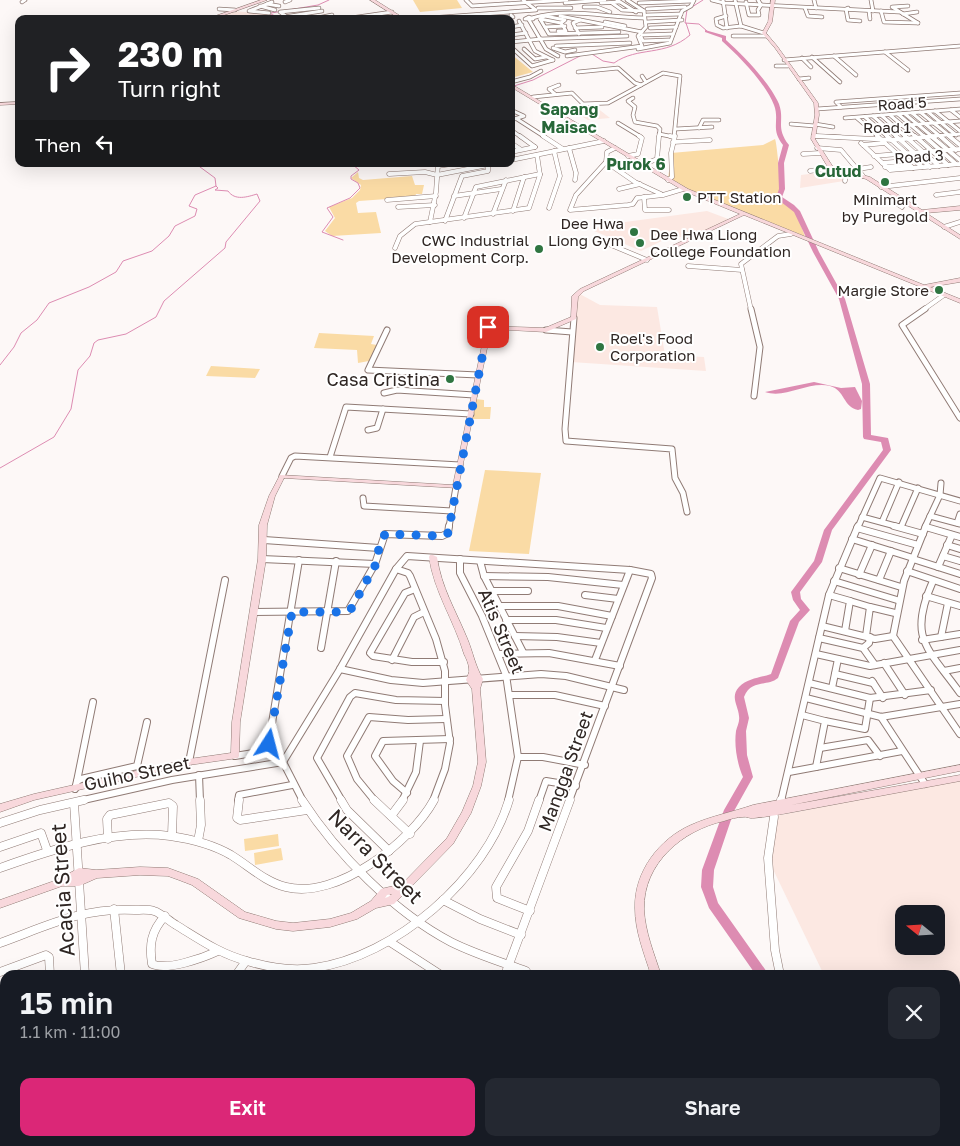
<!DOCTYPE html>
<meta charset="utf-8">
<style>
:root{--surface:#171b24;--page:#242831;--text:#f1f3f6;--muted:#9ea1a6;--accent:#db2777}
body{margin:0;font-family:"Golos Text",sans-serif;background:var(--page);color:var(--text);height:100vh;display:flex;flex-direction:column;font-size:19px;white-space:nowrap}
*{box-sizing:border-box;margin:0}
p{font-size:16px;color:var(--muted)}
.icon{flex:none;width:28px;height:28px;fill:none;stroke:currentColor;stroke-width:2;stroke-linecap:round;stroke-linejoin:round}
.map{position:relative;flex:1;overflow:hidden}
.panel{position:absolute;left:0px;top:970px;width:960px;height:176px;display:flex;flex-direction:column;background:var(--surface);border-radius:15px 15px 0 0;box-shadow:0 5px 20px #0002}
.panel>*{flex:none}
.banner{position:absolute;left:15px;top:15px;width:500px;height:152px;border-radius:10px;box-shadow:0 5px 20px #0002;background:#202124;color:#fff;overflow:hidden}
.needle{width:32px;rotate:288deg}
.tools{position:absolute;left:895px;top:905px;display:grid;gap:10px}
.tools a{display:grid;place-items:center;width:50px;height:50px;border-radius:10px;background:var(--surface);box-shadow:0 5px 20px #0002;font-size:25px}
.pin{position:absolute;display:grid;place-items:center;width:42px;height:42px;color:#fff;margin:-21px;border-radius:10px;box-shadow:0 2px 8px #0006}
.me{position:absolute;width:55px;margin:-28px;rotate:9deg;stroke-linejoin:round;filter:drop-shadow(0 0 4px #0008)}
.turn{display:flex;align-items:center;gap:18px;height:105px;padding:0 20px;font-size:22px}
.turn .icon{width:65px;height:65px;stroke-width:2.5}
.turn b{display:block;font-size:35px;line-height:42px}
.then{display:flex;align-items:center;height:48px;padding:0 20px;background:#0003;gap:10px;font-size:19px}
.round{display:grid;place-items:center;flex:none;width:52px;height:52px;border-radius:10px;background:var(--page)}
.summary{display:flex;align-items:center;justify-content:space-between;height:85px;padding:0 20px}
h1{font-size:30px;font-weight:600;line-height:38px}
.action{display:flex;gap:10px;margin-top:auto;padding:10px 20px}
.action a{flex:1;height:58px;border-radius:10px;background:var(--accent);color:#fff;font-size:20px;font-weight:600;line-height:58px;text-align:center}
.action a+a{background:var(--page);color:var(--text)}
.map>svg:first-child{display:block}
</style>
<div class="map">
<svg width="960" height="1146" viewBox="0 0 960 1146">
<rect width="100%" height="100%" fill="#fdf8f7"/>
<g fill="#fce8e2" fill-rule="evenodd">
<path d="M234,11L276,15L281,19H211Z"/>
<path d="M592,104L610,118L588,120L583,117H578L571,112L580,110L575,106Z"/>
<path d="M833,171L846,174L844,181L800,188L801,175Z"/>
<path d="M707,211L731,220L687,240L667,231L674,235L641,251L592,230L603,225Z"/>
<path d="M578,293L600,305L657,307L665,355L704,357L706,371L571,362Z"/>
<path d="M960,780V1002L955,1003V975H824L769,861L776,816ZM904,914H936V946H904Z"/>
</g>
<g fill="#fadba5">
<path d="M413,0H457L462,8L420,12Z"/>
<path d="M511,54L533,72L511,78Z"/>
<path d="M775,139C777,143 781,188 780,190C779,193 776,194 775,197L795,210L806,239L730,209L668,180L671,153L763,145Z"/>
<path d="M358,172L359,178L363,180L412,176L415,185H424L422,194H416L415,197L359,201L356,203L358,213L376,212L381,233L332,236L325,231L335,218L329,207L352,198L360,190L361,185L351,178Z"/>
<path d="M319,333L374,336L371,344L377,345L369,361L358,363L357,350L314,348Z"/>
<path d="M211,366L260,369L255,378L206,376Z"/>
<path d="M475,399L484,400V407H491L490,419H471Z"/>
<path d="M485,470L541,473L529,554L469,551Z"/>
<path d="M278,834L279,846L245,851L244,839Z"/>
<path d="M281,848L283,860L255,865L254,853Z"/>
<path d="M68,1141H237L231,1146H64Z"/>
<path d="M246,1141H405L370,1146H241Z"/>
<path d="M496,1141H576L545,1146H493Z"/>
</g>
<path fill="#dd8cb2" d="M814,382L841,388L855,387L862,401L861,409L858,410C843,407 845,390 830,386C808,381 786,399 765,392Z"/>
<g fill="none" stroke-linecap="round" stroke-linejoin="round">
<g stroke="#dd8cb2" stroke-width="1">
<path d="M692,7L703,0"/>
<path d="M687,10L685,23L699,24L707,31"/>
<path d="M271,13L318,5L329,0"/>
<path d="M271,14L281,19"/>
<path d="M592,54L603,61L614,63C638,46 665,57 690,35L686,23"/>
<path d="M514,86L533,80L580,56"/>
<path d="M343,240L322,232L333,217L327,208L350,198L360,188L358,183L351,179V176L359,170L352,164"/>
<path d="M0,365L14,347L21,333L37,320L49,303L89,287L116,272L123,261L152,251L169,236L175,226L195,216L197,209L189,206L195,195L216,186L215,178L196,164"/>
<path d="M0,468L54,437L71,409L78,370L90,356L94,343L98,340L126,334L156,317L164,301L225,248L226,242L260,201L257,194C247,197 235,201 228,191L215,190L218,188L216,186"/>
</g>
<path stroke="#dd8cb2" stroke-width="2" d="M766,1141V1146"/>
<path fill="#dd8cb2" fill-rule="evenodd" d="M705,30L726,36V40C743,55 770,83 779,104C785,121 775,127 789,145L784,163L785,189L782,197L794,205L800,211L819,252L845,299L870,384L871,435L888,438L891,450L832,530L822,562L800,592L801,599L810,610L799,622L778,678C767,687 751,679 744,697L749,718L746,731L747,755L753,777L734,811L714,870L713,887L718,903L769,975H756L709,908L701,887L702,870L724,810L743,777C737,763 734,746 736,731C737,726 740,722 739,716C738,705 730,697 739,687C748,678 760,678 771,674L790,621L800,610L793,600L791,592L814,561L824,530L883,450L881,442L864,439L863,437L862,384L839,299L813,252L794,212L776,198L779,189L778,163L783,145C770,129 780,121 774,105C766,84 739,56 722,41V38L705,32Z"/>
<g stroke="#907b75" stroke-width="4.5">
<g id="street-far4">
<path d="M466,0L472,6L567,0"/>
<path d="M617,0L636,12"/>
<path d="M712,0L724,3L899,12"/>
<path d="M723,0L727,28"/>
<path d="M735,0L741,26"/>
<path d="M814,0L816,8"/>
<path d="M871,0L873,11"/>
<path d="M22,2L25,0"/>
<path d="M285,2L290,0"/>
<path d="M746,2L749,15H759L758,10L761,5L758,0"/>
<path d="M565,3L605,0"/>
<path d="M601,3L619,2"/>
<path d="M612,3L622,10L644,11"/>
<path d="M639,3L693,1"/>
<path d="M267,4L279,6"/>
<path d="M260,6L275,10"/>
<path d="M908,6L892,7L918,23"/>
<path d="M584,7H597L610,12"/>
<path d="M538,8H571"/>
<path d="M805,8L808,16L822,17"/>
<path d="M848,8L846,9L848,20L860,21"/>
<path d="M219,9L235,10"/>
<path d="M647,9L685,7"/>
<path d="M869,11L870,19"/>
<path d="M881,11L884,22L918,23"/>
<path d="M269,13L249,11L272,2"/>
<path d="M903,14L917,12"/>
<path d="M647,15L681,14"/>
<path d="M560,16L642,32"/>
<path d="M726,16L716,19L717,25L723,28L741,26L764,33"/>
<path d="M284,17L322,11"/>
<path d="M287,17L280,12L319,8"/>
<path d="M529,17L533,19H525Z"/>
<path d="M532,18C570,7 606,18 644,18"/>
<path d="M313,19L332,15"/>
<path d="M344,19L392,12"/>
<path d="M416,19L536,10L523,0"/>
<path d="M505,19L513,17L511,15"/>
<path d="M540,19L561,23"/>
<path d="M529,20L546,49L558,56"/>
<path d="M519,21L535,51L553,60"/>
<path d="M605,22L625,26"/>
<path d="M647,22L682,20"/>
<path d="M511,27L522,25"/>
<path d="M545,27L565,26"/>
<path d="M575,28L602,27"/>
<path d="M650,28L676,27"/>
<path d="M558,31H566L561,23L565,20L545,16L540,19L549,34L619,32"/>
<path d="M579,34L573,23L580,20"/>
<path d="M511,35L526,33"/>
<path d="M642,35L673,34"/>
<path d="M733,36H766"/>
<path d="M641,37L643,41L669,40"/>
<path d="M541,39L627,36"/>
<path d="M511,42L541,39"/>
<path d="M556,46L630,43"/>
<path d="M511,47L532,66L553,60"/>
<path d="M553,48L565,52L575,50"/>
<path d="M524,49L535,59L546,57"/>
<path d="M638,49L670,43L682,11L691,6L694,0"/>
<path d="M885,52L908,70"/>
<path d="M567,56L642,46L638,36L646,27L644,11L627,0"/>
<path d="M834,56L856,75"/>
<path d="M812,57L840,82"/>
<path d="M802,58L811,67"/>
<path d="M784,60L960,46"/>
<path d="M776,66H788"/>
<path d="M578,72L618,68L635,83L641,85"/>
<path d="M642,76L646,82"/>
<path d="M799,79L809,78"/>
<path d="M511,82L530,77L541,71"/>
<path d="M555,94L549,89L559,85"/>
<path d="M533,97L572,93L583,104L608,103L663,73L680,76L674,137"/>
<path d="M633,98L628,101L635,107L633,115L635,122L657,126L660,129L659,137"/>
<path d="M841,107L836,102L960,93"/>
<path d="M817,109L960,99"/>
<path d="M511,110L524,116L511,120"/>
<path d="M951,110L960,117"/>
<path d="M935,111L960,131"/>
<path d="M920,112L951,137"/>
<path d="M928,112L956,135"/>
<path d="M912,113L941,137"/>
<path d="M898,114L925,137"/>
<path d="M905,114L933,137"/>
<path d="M881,115L906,137"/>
<path d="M890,115L916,137"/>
<path d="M873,116L897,137"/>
<path d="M865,117L888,137"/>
<path d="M845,118L960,109"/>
<path d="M857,118L879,137"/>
<path d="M517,119L545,137"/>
<path d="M618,123L641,137"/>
<path d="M791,124L815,126"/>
<path d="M815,124L833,127"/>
<path d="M699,128L703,120H719"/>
<path d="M869,128L960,121"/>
<path d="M676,129L712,127"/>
<path d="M511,130L521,137"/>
<path d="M659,134L674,137"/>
<path d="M813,136L841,137"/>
<path d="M922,137L960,134"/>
</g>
</g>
<g stroke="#907b75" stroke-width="5">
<g id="street-far3">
<path d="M520,136L535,147"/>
<path d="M543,136L563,149"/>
<path d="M670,136L674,137"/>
<path d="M816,136L893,140L936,136"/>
<path d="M877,136L913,168"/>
<path d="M887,136L922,167"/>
<path d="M896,136L930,167"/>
<path d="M905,136L939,166"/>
<path d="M915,136L948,165"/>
<path d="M924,136L956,164"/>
<path d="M931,136L960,160"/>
<path d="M940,136L956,150"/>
<path d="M949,136L960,145"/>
<path d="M673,142L710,140"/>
<path d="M511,143L520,149"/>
<path d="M861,143L890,170L960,164"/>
<path d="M863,145L885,143"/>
<path d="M569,148L576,173L575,180"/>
<path d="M615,148L607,152L606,162L576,195L570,210L628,205L633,204L637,198L663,195L683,189"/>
<path d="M817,148L841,150L863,176"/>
<path d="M511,152L535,147"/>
<path d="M803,154L820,153"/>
<path d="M628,156L638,154L642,138L639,136"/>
<path d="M874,156L960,149"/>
<path d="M511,160L604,141"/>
<path d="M606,162L635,182L661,194"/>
<path d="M882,163L905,161"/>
<path d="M642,165L657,159L659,136"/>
<path d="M438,166L451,164"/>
<path d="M885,167L909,165"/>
<path d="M858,169L871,167"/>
<path d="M810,171L831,168"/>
<path d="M389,174L425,172L437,175L493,164"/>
<path d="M668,180L672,177L671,153L675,136"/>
<path d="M845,181L846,173"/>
<path d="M881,187L960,178"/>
<path d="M619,189L640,184"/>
<path d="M936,195L960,192"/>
<path d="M454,196L501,189"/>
<path d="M644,197L645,210H669"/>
<path d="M901,199L893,201L902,207"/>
<path d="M387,200L436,196"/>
<path d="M398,207L435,205"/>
<path d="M549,208L560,176L554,151"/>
<path d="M513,211L524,177"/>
<path d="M493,214L506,180"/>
<path d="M464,218L476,187L540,174"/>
<path d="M445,221L462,176L488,171V165"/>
<path d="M430,222L436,192L438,164"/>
<path d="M944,227L960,222"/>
<path d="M599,240L647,260"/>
<path d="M395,248L400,236L415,224L529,208L540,175L537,155"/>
<path d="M688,266L742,270"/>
<path d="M751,310L741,264L778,236L791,234"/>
<path d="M923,310L944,295"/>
</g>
</g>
<g stroke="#907b75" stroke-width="7">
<g id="street-far2">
<path d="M751,309L760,347L754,396"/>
<path d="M925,309L902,325L960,418"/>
<path d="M574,318L565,429L566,441L672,449L675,478L683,493L687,512"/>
<path d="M387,330L368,370L478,375"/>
<path d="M546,330L572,332"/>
<path d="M384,393L397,390L474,395"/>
<path d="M368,430L377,428L383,409"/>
<path d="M330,457L346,407L471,414"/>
<path d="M282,476L291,458L295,456L460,465"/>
<path d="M363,498L364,506L452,511"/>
<path d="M930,516L960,524"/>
<path d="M862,517L899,527"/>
<path d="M882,522L899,482"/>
<path d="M957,523L960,514"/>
<path d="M449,527L456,487"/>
<path d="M858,527L880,478L960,501"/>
<path d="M901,527L918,488"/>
<path d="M925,527L940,495L941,483"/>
</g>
</g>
<g stroke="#907b75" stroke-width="8">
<g id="street-far1">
<path d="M894,526L923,534"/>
<path d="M926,526L904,581L893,636L960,734"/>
<path d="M926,527L960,537"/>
<path d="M857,528L918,545"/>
<path d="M852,539L913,558"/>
<path d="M264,540L379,548"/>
<path d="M947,545L960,549"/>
<path d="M943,556L960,561"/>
<path d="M262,559L375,564"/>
<path d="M460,559V573L482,616L506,675L518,757L508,801"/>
<path d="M913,559L960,574"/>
<path d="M480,561L484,576L523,652"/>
<path d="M938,567L952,535"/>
<path d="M839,568L901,587"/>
<path d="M396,569L408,573L410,576L436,639L445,671V705L450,743L445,769L433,801"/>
<path d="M907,571L960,589"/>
<path d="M859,575L872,545"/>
<path d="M484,576L548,577L623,585"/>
<path d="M879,580L891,551"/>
<path d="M834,581L897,600"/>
<path d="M933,581C907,639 928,648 960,693"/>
<path d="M415,589L405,593L370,653L373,656L412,662H444"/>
<path d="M492,591H528"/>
<path d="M585,595L618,599"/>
<path d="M829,595L850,601L845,631"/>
<path d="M926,596L960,606"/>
<path d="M850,601L870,607"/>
<path d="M499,606H558L612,616"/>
<path d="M254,612L348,611L375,564L385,534L442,536L448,533L449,526"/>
<path d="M506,620H556L606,628"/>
<path d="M822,626L875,639L893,636"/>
<path d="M515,636L557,637L601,643"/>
<path d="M866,636L870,607L895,613"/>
<path d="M941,637L948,603"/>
<path d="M819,638L863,648L875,665"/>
<path d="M922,640L960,634"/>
<path d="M321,648L336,561"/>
<path d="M863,648L869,643L870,637"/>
<path d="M499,654L549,653L620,666"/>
<path d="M816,654L870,666L960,650"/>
<path d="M392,660L414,617L424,612"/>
<path d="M595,660L630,570"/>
<path d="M884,663L905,695"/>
<path d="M340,669L391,680L423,683L541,674L566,676L624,690"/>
<path d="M944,671L960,668"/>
<path d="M835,674L873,683"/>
<path d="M872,681L883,698"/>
<path d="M809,683L870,698L931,690"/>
<path d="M832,688L838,659"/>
<path d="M511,695H555L605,706"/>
<path d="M806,698L881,717L960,704"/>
<path d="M802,715L825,721L816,767"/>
<path d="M881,717L925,784"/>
<path d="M825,721L865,729L870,698"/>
<path d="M820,748L868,740L880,756"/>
<path d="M235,756L265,751L268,747L299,560"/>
<path d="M518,757H543L585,765"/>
<path d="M189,762L225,580"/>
<path d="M283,762L340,669L396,569L407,556L630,570L651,574L652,578L569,801"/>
<path d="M283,762L303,801"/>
<path d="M789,772L902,751"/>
<path d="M199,775L200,801"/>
<path d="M77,781L93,702"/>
<path d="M75,789L77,781L81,779L137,766L147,722"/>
<path d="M407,793L393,781L375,756L383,741L450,739"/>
<path d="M79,801L172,780L283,762"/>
<path d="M238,801L239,795L292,785"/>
<path d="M342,801L317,758L350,697L355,693L396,700L445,701"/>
<path d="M375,801L357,779L347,756L369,717L408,720L446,719"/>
<path d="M402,801L416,772L420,741"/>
<path d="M539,801L546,781L576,786"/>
<path d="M781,801L829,595L858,526"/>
</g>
</g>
<g stroke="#907b75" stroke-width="9">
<g id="street">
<path d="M239,800L237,818L240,820L307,810"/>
<path d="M302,800C337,854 394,912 451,942C475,954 501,962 526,971"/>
<path d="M341,800L347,810L389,851"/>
<path d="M374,800L410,834"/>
<path d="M781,800V806"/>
<path d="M74,803L85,975"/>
<path d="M391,816L403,800"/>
<path d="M774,817L768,858L775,950L780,975"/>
<path d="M0,823L40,810L84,800"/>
<path d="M108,839L107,819L110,815L169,803L173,806L172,835"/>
<path d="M198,841L201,825L200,800"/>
<path d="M0,847L41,833L47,850"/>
<path d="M0,868C53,849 113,829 170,836C191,839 212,844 231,855C249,866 265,882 286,887C337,900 411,842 434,800"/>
<path d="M443,900L480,919L521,935"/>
<path d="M114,909L121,975"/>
<path d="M530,911L497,898L496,887L528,831L539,800"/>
<path d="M165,916C151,931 149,945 152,964C167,971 203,958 218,951"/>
<path d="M390,942L441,975"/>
<path d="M0,943C47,926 83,907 135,910C140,910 148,909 154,911C161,913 169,921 176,925C199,939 220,954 247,961C267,967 293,971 314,968C395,957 486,878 509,800"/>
<path d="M0,972L46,955L49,957L50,975"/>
<path d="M236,975L246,961"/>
<path d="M505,975L570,800"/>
<path d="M0,990L5,991"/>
<path d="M0,1026L5,1027"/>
<path d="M781,1141L787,1146"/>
</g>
</g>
<g stroke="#907b75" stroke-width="1">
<g id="secondary">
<path d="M261,0H267L213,19H207Z"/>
<path d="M370,0H375L405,19H400Z"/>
<path d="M771,0H775L772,22L766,33L777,46L818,103L819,115L815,139L833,167L870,177L922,210L960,206V210L926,213L960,235V239L866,179L829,169L811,139L815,115L814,103L775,48L762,33L768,22Z"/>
<path d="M511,84L688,189L924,285L960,278V282L930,287L960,299V303L744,215L584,291L578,297L576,319L546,332L491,329L458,488L284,478L275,496L267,525L266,559L240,722L239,756L238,758L189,765L34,800L0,812V804L34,794L189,759L231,753L232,722L258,559L259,525L269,496L280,475L453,485L486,326L545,328L571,317L572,296L580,289L740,214L684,191L511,87Z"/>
<path d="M19,102V104L0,105V103Z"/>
<path d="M430,555H433L437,557C441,587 456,611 467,638C473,652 475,666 483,679L480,689L486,762L481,786L471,813L453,844L394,904L376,908L357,919L330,927L293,931L276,929L239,918L192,885L179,880L168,876L140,875L97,878L79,886H62L0,908V900L57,880L79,868L96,870L140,867L168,868L198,879L245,912L276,921L293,923L330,919L351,913L371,901L381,889L402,884L447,838L462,812L473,786L478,762L472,689L466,680C467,677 470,672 469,669C469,664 466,658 464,654C454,620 434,592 429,557ZM392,894L388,897L385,898L387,895Z"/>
<path d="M960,765V771L791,805L960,775V781C903,792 845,802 788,813C777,815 765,817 754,818C750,819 747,816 743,817C737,817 730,819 724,821C683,830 643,863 644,909C645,932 654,953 661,975H651C644,953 635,931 635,908C634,872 659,839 691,825C711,816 733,812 753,805Z"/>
<path d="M0,1054L5,1055V1065L0,1064Z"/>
<path d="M700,1141H712L713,1146H701Z"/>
</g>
</g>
<g stroke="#a75e65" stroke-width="2">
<path id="primary" d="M45,1141H69L66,1146H43Z"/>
</g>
<g stroke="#a75e65" stroke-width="2">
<g id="highway">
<path d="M960,1050V1064L955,1065V1051Z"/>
<rect x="955" y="1082" width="5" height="14"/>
<path d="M231,1141H248L246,1146H229Z"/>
<path d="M412,1141H459L457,1146H410Z"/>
<path d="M563,1141H605L603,1146H561Z"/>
</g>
</g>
<use href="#street-far4" stroke="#fff" stroke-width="3"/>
<use href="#street-far3" stroke="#fff" stroke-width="4"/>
<use href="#street-far2" stroke="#fff" stroke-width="5"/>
<use href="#street-far1" stroke="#fff" stroke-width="6"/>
<use href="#street" stroke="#fff" stroke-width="8"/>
<use href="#secondary" fill="#f8d8dc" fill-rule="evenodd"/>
<use href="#primary" fill="#f1b0b8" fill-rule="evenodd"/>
<use href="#highway" fill="#e87c89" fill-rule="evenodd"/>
</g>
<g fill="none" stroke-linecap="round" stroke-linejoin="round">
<path stroke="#1a73e8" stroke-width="9" stroke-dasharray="0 16.2" d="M269,744L292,612H345L351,609L376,564L379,548L385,534L442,536L448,533L488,327"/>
</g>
<g fill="#2f7541" stroke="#fff" stroke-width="2">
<circle cx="885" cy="182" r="5"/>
<circle cx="687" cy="197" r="5"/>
<circle cx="634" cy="232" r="5"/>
<circle cx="640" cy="243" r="5"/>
<circle cx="539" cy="249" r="5"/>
<circle cx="939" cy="290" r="5"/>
<circle cx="600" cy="347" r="5"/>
<circle cx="450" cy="379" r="5"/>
</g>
<g text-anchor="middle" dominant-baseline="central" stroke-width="4" stroke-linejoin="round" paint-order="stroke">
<g font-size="15" fill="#2f2623" stroke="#fff">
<text transform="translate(902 103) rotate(-4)">Road 5</text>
<text x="887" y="127">Road 1</text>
<text transform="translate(919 156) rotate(-4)">Road 3</text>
</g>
<g font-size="15" fill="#2f2623" stroke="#fff" text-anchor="start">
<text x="697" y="197">PTT Station</text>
<text x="885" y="199" text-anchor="middle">Minimart<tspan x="885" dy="17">by Puregold</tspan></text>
<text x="624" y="223" text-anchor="end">Dee Hwa<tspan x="624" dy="17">Liong Gym</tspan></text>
<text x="650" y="234">Dee Hwa Liong<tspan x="650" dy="17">College Foundation</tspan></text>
<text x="529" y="240" text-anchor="end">CWC Industrial<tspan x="529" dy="17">Development Corp.</tspan></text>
<text x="929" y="290" text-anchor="end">Margie Store</text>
<text x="610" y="338">Roel's Food<tspan x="610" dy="17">Corporation</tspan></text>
</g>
<g font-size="16" font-weight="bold" fill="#276738" stroke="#fff">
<text x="569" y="109">Sapang<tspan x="569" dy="18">Maisac</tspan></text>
<text x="838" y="171">Cutud</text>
</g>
<g font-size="16" font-weight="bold" fill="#276738" stroke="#fff">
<text x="636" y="164">Purok 6</text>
</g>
<g font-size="18" fill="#2f2623" stroke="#fff" text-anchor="end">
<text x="440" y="379">Casa Cristina</text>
</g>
<g font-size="18" fill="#2f2623" stroke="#fff">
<text transform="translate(502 631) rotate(67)">Atis Street</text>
<text transform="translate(565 771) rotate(-70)">Mangga Street</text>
<text transform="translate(137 773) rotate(-12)">Guiho Street</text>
</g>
<g font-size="21" fill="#2f2623" stroke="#fff">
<text transform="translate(376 856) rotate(45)">Narra Street</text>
<text transform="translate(62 890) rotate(-94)">Acacia Street</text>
</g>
</g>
</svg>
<div class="tools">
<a><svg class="needle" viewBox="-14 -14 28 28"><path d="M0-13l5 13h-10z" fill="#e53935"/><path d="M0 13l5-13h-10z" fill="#9ea1a6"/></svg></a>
</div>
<div class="pin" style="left:488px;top:327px;background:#d93025"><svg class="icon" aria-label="arrive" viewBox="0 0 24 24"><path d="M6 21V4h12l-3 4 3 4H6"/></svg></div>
<svg class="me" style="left:269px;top:744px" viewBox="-20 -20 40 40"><path d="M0-17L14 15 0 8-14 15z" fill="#1a73e8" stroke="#fff" stroke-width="4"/></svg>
<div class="banner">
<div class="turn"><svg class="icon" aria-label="right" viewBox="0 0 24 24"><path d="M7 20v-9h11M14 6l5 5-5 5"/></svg><div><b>230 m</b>Turn right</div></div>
<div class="then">Then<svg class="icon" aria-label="left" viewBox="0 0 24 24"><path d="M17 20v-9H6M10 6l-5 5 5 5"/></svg></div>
</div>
<section class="panel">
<div class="summary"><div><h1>15 min</h1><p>1.1 km · 11:00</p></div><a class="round"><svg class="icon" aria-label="close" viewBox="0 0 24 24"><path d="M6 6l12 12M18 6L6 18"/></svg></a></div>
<div class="action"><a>Exit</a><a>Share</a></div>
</section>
</div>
